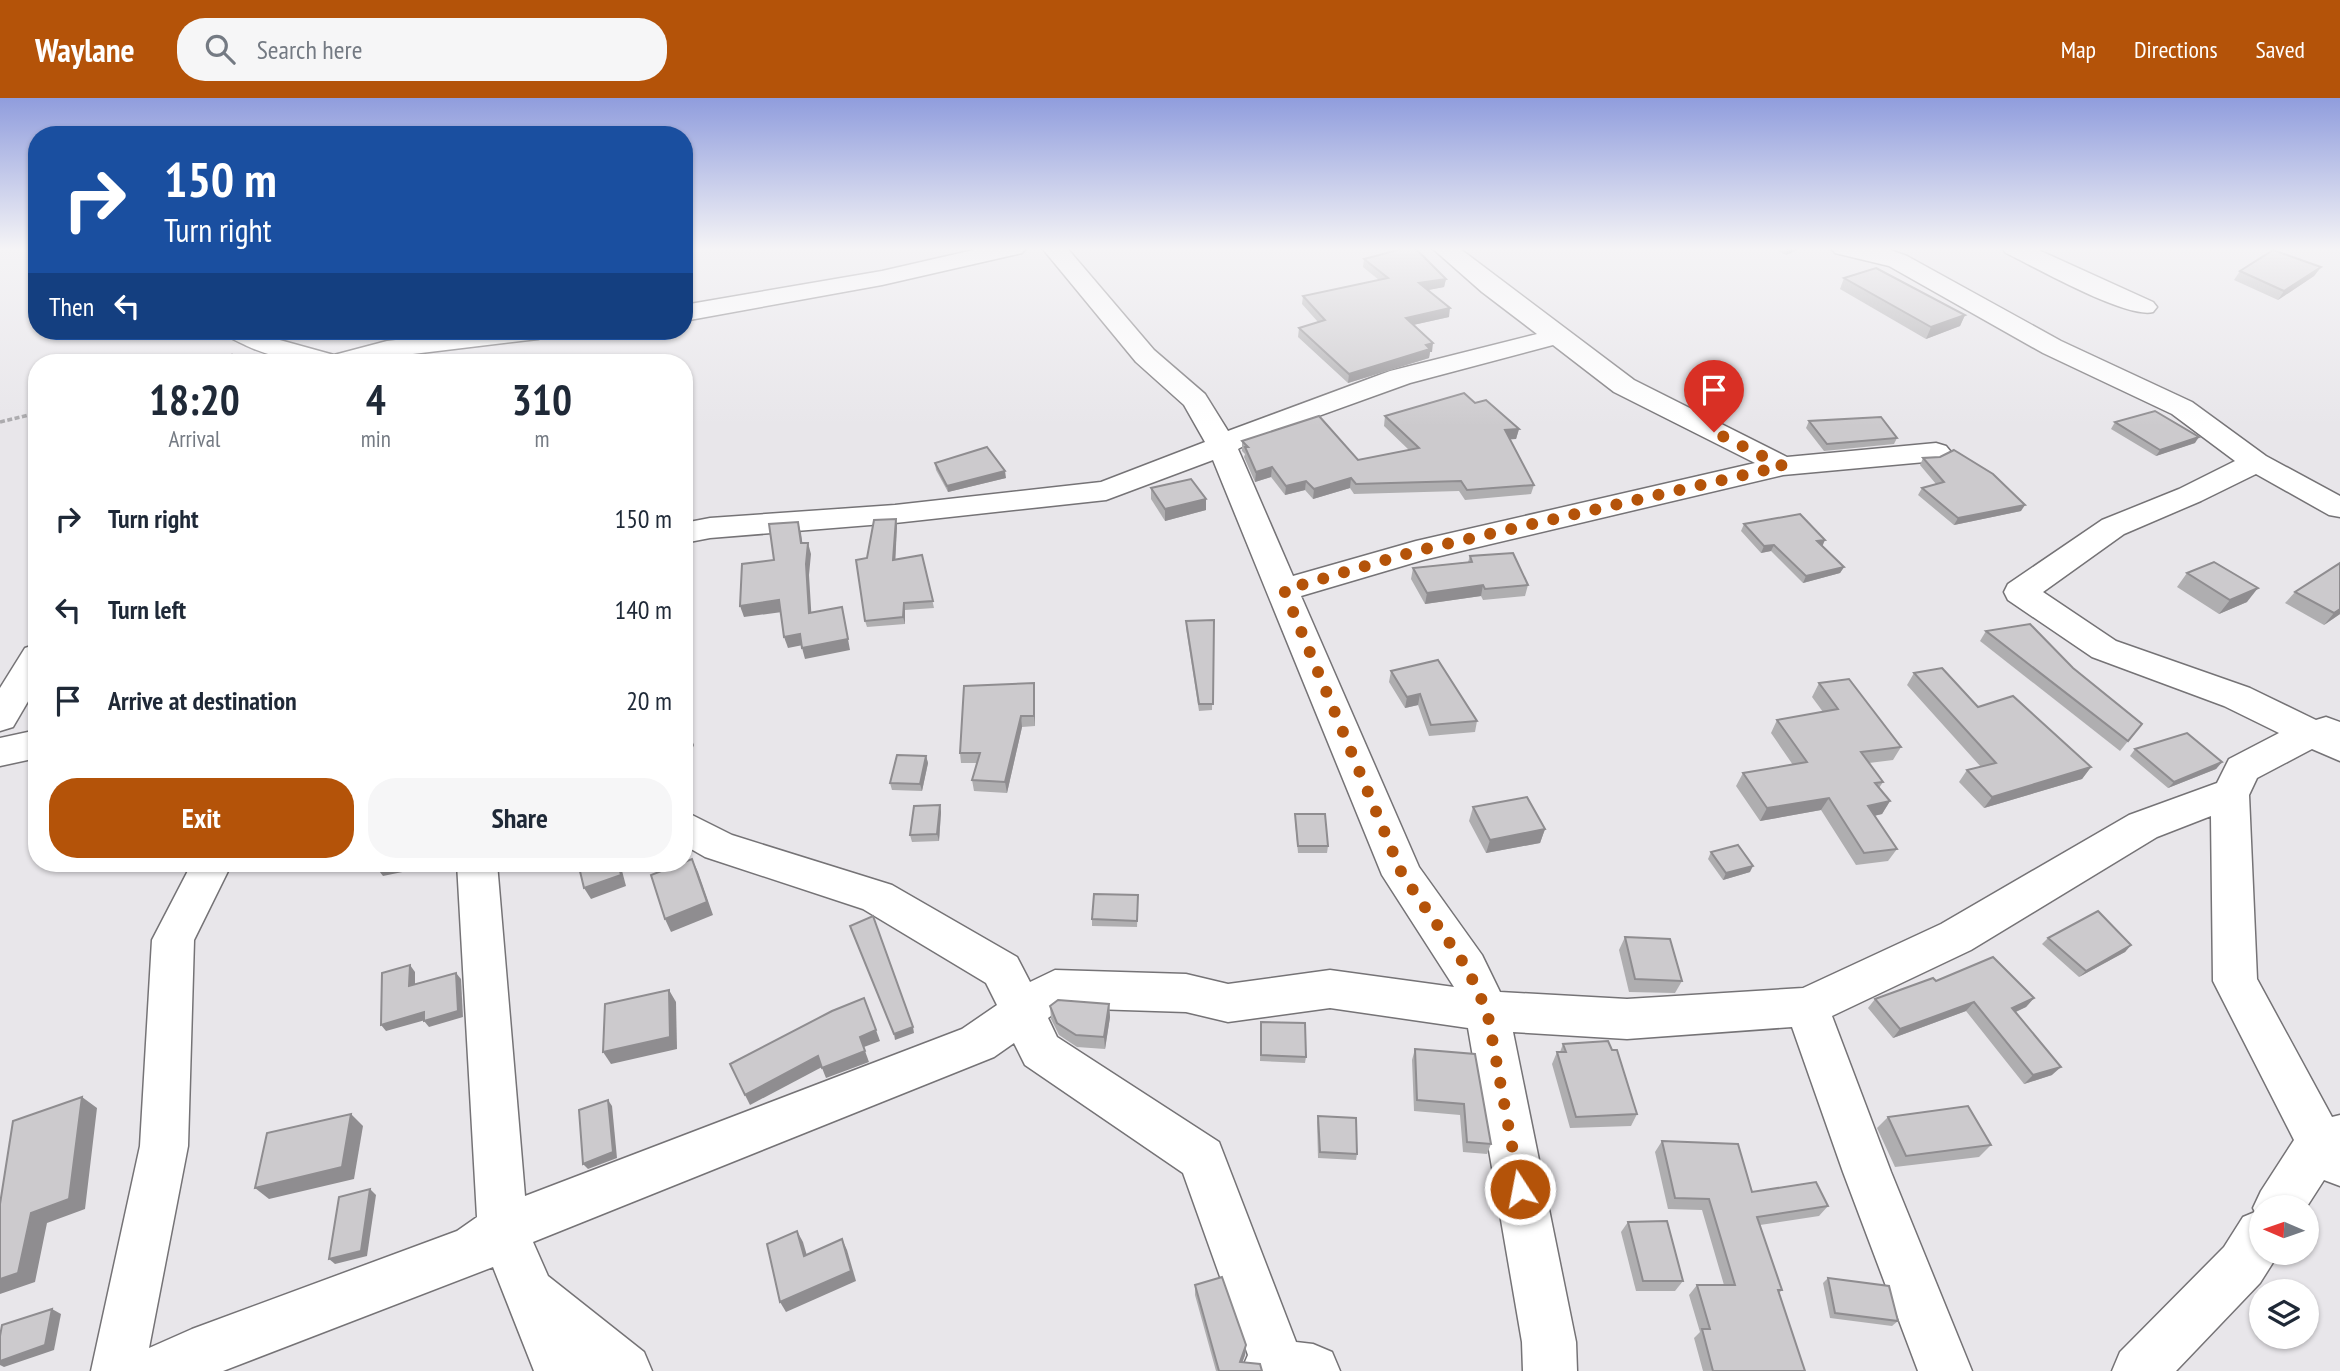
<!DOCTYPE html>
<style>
:root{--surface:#fff;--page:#f6f6f7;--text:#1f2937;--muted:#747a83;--accent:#b45309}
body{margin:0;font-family:"PT Sans Narrow",sans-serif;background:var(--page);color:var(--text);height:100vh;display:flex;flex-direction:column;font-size:26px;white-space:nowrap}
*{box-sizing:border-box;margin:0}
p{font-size:23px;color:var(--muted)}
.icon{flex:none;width:38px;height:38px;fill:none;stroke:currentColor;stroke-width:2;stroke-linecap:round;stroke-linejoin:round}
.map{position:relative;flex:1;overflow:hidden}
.panel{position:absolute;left:28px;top:256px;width:665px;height:518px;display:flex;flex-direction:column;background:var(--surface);border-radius:28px;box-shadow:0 2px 5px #0004}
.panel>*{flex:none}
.banner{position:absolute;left:28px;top:28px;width:665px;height:214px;border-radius:28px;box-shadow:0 2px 5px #0004;background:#1a4fa0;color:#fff;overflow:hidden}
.needle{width:46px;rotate:272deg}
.controls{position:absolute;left:2249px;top:1097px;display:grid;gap:14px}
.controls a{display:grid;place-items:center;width:70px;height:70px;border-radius:50%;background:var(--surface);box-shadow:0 2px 5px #0004;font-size:35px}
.pin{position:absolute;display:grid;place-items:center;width:60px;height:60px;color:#fff;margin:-72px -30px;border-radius:50% 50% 50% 0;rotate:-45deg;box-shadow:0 0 7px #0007}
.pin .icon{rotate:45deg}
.me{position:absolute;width:77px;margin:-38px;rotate:349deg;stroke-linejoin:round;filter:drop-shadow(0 0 5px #0008)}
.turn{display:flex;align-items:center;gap:24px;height:147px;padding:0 21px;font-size:32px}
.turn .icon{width:91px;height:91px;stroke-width:2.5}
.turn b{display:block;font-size:49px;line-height:60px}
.then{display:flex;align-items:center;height:66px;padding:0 21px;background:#0003;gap:14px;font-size:26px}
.eta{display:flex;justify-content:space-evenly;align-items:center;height:119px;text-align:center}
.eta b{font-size:42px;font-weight:700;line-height:49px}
.action{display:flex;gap:14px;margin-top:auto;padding:14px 21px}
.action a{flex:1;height:80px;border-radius:28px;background:var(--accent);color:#fff;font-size:28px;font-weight:700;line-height:80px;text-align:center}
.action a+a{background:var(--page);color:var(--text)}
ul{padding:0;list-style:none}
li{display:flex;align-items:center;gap:21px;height:91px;padding:0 21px}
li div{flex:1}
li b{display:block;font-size:26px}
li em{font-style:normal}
header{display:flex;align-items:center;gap:42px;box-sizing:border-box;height:98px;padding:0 35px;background:var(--accent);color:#fff}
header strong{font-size:33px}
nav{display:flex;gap:38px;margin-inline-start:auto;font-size:24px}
.search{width:490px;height:63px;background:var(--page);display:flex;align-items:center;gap:18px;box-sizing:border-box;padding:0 24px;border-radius:28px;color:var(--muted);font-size:26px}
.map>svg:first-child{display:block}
</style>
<header>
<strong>Waylane</strong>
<div class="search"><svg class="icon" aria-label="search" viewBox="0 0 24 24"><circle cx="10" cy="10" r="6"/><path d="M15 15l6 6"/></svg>Search here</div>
<nav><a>Map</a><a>Directions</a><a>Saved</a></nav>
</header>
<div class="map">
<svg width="2340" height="1273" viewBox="0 0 2340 1273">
<rect width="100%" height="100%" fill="#e8e6ea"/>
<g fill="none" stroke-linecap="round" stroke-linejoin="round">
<g stroke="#757376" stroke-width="3">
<g id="minor">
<path d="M982,150H1026L1022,155L882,187L684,223V207L882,173Z"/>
<path d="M1042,150H1067L1154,252L1205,296L1228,333L1390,273L1537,236L1482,194L1432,150H1459L1634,282L1787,359L1936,345L1946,348L1951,354L1946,360L1936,363L1783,377L1423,462L1301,498L1419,769L1482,857L1500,894L1627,901L1803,890L1941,826L2129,717L2217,685L2229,661L2279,635L2224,608L2092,559L2008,502L2004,494L2008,486L2102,422L2179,391L2235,363L2172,316L2043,255L1889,168L1835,155L1831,150H1885L1907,158L2061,243L2192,304L2266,358L2340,398V419L2329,417L2256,376L2201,403L2124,436L2043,494L2116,543L2250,590L2316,622L2326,619L2340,624V663L2312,651L2257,680L2249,697L2257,881L2332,1019L2340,1017V1088L2324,1082L2306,1110H2261V1155H2279L2260,1185L2176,1273H2112L2120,1254L2224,1149L2243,1119L2255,1114L2253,1110L2261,1093L2294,1042L2213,883L2211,718L2157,739L1971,852L1832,918L1891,1074L1972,1273H1918L1843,1074L1792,929L1627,941L1513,934L1576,1244L1577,1273H1523L1522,1244L1468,930L1330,910L1228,924L1186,914L1062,910L1048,920L1057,939L1219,1044L1296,1244L1313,1246L1332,1254L1340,1273H1241L1248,1257L1183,1075L1025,967L1014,945L994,959L533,1144L548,1178L644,1254L652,1273H534L493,1169L223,1273H91L140,1048L152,842L192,765H232L194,842L188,1048L149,1250L192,1231L457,1133L477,1119L457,765H497L525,1098L962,931L997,907L986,885L863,811L705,759L684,747V713L732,737L892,787L1017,859L1030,884L1055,872L1186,876L1228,886L1330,872L1454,889L1382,777L1213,362L1106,402L895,425L710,440L684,445V425L710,420L895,407L1101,384L1205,344L1184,307L1136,264ZM1553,247L1614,294L1755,365L1416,443L1293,478L1238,351L1260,339L1410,285Z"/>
<path d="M2002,150H2034L2153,204L2157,209L2153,214C2126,221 2035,169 2006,155Z"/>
<path d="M224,233H258L276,241L334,257L387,243L474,233H551L547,238L538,241L388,259C343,271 289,267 247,248C238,243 229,241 224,233Z"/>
<path d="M37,546V588L13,629L0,633V590L25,550Z"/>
<path d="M37,632V660L0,668V640Z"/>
</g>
</g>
<g stroke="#aaa9ac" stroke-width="3.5" stroke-dasharray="5 2.5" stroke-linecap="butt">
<path d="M210,264L233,257"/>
<path d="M0,324L37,315"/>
</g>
<use href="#minor" fill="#fff" fill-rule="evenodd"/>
</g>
<g fill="#afaeb0">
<path d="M1773,150H1802L1786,157Z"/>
<path d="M1364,161L1446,181L1444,189L1428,192L1449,219L1413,227L1432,254H1430L1429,260L1348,285L1298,239L1299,230L1318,224L1302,206L1303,198L1379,182L1363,169Z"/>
<path d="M2321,169L2314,178L2278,202L2234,182L2240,173Z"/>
<path d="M1844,180L1965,217L1960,228L1926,241L1840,191Z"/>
<path d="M1475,305L1519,331L1516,341H1510L1534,387L1531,396L1465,402L1459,393L1354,396L1350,390L1313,401L1305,392L1285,397L1271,379L1255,384L1244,359L1245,356L1242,353V343L1358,362L1409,352L1384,328L1385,318Z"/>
<path d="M1809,323L1897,340L1894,346L1824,353L1806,330Z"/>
<path d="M2115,324L2195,345L2156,358L2111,331Z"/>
<path d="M1923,360L2021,413L1954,427L1918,397L1922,390L1936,386L1920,367Z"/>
<path d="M935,365L1006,380L948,394L936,372Z"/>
<path d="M1151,390L1206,401V412L1165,423L1151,401Z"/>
<path d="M1744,426L1822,449L1844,469L1840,475L1803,485L1771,453L1761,455L1741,433Z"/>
<path d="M897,427L895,462L922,457L934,510L905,512V526L867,529L865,523Z"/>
<path d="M1470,458L1528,487L1525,498L1483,502L1481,498L1425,506L1411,481L1413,470L1468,464Z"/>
<path d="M2187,475L2247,504L2219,516L2177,489Z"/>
<path d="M2295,494L2340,516L2324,527L2285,505Z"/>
<path d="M1214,522L1212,612L1199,613L1186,530V523Z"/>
<path d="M1986,533L2142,626L2120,653L1980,543Z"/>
<path d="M1391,573L1477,623L1475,634L1429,638L1418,607L1405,610L1389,584Z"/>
<path d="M1914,575L1978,609L2091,669L2082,681L1984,710L1959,684L1967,672L1981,669L1907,587Z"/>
<path d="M1819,585L1901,649L1893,662L1869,665L1883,684L1879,690L1890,703L1882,716L1874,718L1897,751L1888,763L1856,767L1821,712L1760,723L1736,688L1743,675L1793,667L1771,635L1777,622L1823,614L1812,599Z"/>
<path d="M1035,596V628L1022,629L1007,695L974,693L972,682L977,665H961L960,655Z"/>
<path d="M2135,651L2222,664L2216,671L2168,690L2130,658Z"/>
<path d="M926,658L928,665L922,693L892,692L890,685Z"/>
<path d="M940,707L941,714L939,743L912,744L910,737Z"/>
<path d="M1473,709L1545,731L1540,745L1486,755L1469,723Z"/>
<path d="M1295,716L1328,748L1327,755H1298L1295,723Z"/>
<path d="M1711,754L1750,774L1723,782L1708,761Z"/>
<path d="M1138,797L1137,829L1092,828V821Z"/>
<path d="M1625,839L1682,883L1675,895L1629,894L1619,852Z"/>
<path d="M2048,840L2131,847L2125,854L2079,879L2042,846Z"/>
<path d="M1936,883L2034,900L2026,909L2016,914L2052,977L2024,986L1966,913L1893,940L1868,910L1875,901Z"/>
<path d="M1109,906L1110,919L1105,951L1077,949L1059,937L1051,921L1050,908Z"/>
<path d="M1261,924L1306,959L1305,965L1260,963Z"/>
<path d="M1563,946L1612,952L1637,1016L1631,1028L1570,1030L1552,966L1557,954H1560Z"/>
<path d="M1415,951L1475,956L1491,1046L1487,1056L1463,1054L1460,1017L1414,1013L1412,962Z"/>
<path d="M1318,1018L1357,1056L1356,1062L1318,1060L1317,1024Z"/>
<path d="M1888,1019L1991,1047L1979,1059L1895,1069L1877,1030Z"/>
<path d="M1662,1043L1752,1094L1828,1108L1819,1118L1760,1127L1782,1192L1779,1195L1805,1273H1703L1694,1240L1700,1234L1689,1197L1697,1187H1724L1702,1112L1668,1111L1655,1054Z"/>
<path d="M1628,1124L1683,1183L1675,1193H1636L1621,1134Z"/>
<path d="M1828,1180L1898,1223L1892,1228L1830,1220L1823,1185Z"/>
<path d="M1195,1187L1246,1247L1245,1257L1242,1265L1262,1273H1216L1195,1197Z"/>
</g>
<g fill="#8f8d90">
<path d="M1790,150H1802L1786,157L1788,151Z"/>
<path d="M2321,169L2314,178L2278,202L2284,193Z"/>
<path d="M1446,181L1444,189L1418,194L1419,185Z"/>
<path d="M1450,210L1449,219L1404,229L1406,220Z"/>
<path d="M1965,217L1960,228L1926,241L1931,229Z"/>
<path d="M1433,245L1432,254H1430L1429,260L1348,285L1349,276L1426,247Z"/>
<path d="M1519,331L1516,341L1503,342L1505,332Z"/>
<path d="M2199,339L2195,345L2156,358L2160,352Z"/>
<path d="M1272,369L1271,379L1255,384L1256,374Z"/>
<path d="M1005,373L1006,380L948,394L947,388Z"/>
<path d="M1351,380L1350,390L1313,401L1314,391Z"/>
<path d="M1306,383L1305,392L1285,397L1286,388Z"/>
<path d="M1206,401V412L1165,423V411Z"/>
<path d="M2025,407L2021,413L1954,427L1958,420Z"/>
<path d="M896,421L897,427L895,469L893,462Z"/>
<path d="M798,424L801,435L804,457L801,445Z"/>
<path d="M1825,442L1822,449L1817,443Z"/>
<path d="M808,445L811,456L809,477L812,526L809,515L806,466Z"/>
<path d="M1774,447L1771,453L1761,455L1764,448Z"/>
<path d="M1844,469L1840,475L1803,485L1806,478Z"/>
<path d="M1483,487L1481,498L1425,506L1427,495Z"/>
<path d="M2258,490L2247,504L2219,516L2230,502Z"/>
<path d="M779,502L782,514L744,519L740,508Z"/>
<path d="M904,505L905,512V526L903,519Z"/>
<path d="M842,509L850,552L805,561L802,550Z"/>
<path d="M2340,511V516L2324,527L2334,515Z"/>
<path d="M800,536L803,547L788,550L784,539Z"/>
<path d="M1034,585L1035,596V628L1034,618Z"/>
<path d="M1420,596L1418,607L1405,610L1407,599Z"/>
<path d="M1021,618L1022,629L1007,695L1005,684Z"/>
<path d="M689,635L694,647L684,672V647Z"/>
<path d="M926,658L928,665L922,693L920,686Z"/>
<path d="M2222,664L2216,671L2168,690L2174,684Z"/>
<path d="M2091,669L2082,681L1984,710L1992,699Z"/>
<path d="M1829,700L1821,712L1760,723L1767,710Z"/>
<path d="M1890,703L1882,716L1860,721L1868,708Z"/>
<path d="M940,707L941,714L939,743L937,736Z"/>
<path d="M1545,731L1540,745L1486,755L1490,742Z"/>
<path d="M692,761L698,774L713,817L671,834L665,821Z"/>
<path d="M373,765H446L383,778Z"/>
<path d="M618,765H620L626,788L591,801L584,790Z"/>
<path d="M1753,768L1750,774L1723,782L1726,775Z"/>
<path d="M2131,847L2125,854L2079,879L2086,873Z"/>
<path d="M410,867L415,874V894L409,888Z"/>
<path d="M456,875L461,881L463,919L429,929L424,923Z"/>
<path d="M669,892L676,904L677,951L611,966L603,954Z"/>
<path d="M2034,900L2026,909L2004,919L2012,910Z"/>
<path d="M1974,904L1966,913L1893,940L1900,931Z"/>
<path d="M1109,906L1110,919L1105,951L1104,939Z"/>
<path d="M424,914L429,921L386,933L381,927Z"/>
<path d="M913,929L914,935L895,942L894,936Z"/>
<path d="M876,932L880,943L864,949L860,939Z"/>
<path d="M865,953L869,964L826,980L822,970Z"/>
<path d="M818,958L822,969L750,1007L745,997Z"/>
<path d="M2061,969L2052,977L2024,986L2033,977Z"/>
<path d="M82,999L97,1010L85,1111L47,1125L35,1184L0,1196V1181L31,1115Z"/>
<path d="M608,1002L612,1008L617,1060L588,1071L583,1066Z"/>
<path d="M351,1016L363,1028L354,1081L269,1101L255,1090Z"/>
<path d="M370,1091L376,1097L367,1158L335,1166L329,1161Z"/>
<path d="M797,1133L803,1144L810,1168L804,1158Z"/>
<path d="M842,1141L847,1152L856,1183L786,1214L780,1204Z"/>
<path d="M52,1211L61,1216L54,1252L4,1269L0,1267V1263Z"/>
<path d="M1246,1247L1245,1257L1239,1273L1240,1264Z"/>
</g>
<g fill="#cccacd" stroke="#8f8d90" stroke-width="2">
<path d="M1405,150H1415L1446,181L1419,185L1450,210L1406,220L1433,245L1426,247L1430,251L1349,276L1299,230L1325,222L1303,198L1388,180L1364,161Z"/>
<path d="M2273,152L2321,169L2284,193L2240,173Z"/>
<path d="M1876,170L1965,217L1931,229L1844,180Z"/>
<path d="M1464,295L1475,305L1486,302L1519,331L1505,332L1534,387L1467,392L1461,383L1356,386L1351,380L1314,391L1306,383L1286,388L1272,369L1256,374L1245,349H1248L1242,343L1319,318L1358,362L1419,350L1385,318Z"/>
<path d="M2155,313L2199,339L2160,352L2115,324Z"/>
<path d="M1881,319L1897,340L1827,346L1809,323Z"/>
<path d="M987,349L1005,373L947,388L935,365Z"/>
<path d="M1954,352L1993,376L2025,407L1958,420L1922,390L1944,384L1923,360L1940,359Z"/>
<path d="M1191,381L1206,401L1165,411L1151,390Z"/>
<path d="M1800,416L1825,442L1817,443L1844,469L1806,478L1774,447L1764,448L1744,426Z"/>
<path d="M896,421L893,462L922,457L933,503L904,505L903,519L865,523L856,462L867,460L874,422Z"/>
<path d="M798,424L801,445H808L806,466L809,515L842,509L848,541L802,550L800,536L784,539L779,502L740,508L742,466L774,462L769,426Z"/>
<path d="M1513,455L1528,487L1485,491L1483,487L1427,495L1413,470L1472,464L1470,458Z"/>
<path d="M2214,464L2258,490L2230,502L2187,475Z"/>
<path d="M2340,465V511L2334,515L2295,494Z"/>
<path d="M1214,522L1213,606H1199L1186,523Z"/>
<path d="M2030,526L2073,570L2142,626L2128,643L1986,533Z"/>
<path d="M1438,562L1477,623L1431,627L1420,596L1407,599L1391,573Z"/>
<path d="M1942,570L1978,609L2013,598L2091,669L1992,699L1967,672L1996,665L1914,575Z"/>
<path d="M1849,581L1901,649L1861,654L1883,684L1875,685L1890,703L1868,708L1897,751L1864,755L1829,700L1767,710L1743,675L1807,664L1777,622L1838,611L1819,585Z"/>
<path d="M1034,585V618H1021L1005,684L972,682L980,655H960L964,588Z"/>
<path d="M684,635H689L684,647Z"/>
<path d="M2187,635L2222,664L2174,684L2135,651Z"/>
<path d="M897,657L926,658L920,686L890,685Z"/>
<path d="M37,698V708H32Z"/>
<path d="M1527,699L1545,731L1490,742L1473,709Z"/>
<path d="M940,707L937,736L910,737L914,708Z"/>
<path d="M1295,716H1325L1328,748H1298Z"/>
<path d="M1738,747L1753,768L1726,775L1711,754Z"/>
<path d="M692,761L707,804L665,821L651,777Z"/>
<path d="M578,765H618L621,777L584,790Z"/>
<path d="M1094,796L1138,797L1137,823L1092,821Z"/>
<path d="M2098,813L2131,847L2086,873L2048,840Z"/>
<path d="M873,818L913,929L894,936L850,828Z"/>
<path d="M1625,839L1670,841L1682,883L1635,881Z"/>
<path d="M1993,859L2034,900L2012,910L2061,969L2033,977L1974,904L1900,931L1875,901L1933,880L1936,883Z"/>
<path d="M410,867L409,888L456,875L458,913L424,923V914L381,927L382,875Z"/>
<path d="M669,892L670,939L603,954L605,906Z"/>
<path d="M864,900L876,932L860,939L865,953L822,970L818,958L745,997L730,966L832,913Z"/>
<path d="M1058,902L1109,906L1104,939L1076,937L1057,925L1050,908Z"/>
<path d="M1261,924L1305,925L1306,959L1261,957Z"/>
<path d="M1608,943L1612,952H1617L1637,1016L1576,1019L1557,954H1566L1563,946Z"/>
<path d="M1415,951L1475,956L1491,1046L1467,1044L1464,1006L1417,1002Z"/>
<path d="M82,999L69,1101L31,1115L18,1175L0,1181V1106L13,1023Z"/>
<path d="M608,1002L613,1054L583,1066L579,1012Z"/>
<path d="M1968,1008L1991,1047L1906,1058L1888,1019Z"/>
<path d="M351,1016L342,1069L255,1090L267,1035Z"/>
<path d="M1318,1018L1356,1020L1357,1056L1320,1054Z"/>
<path d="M1662,1043L1738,1046L1752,1094L1816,1084L1828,1108L1757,1119L1782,1192H1778L1805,1273H1713L1702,1231H1710L1697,1187H1735L1709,1101L1675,1100Z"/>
<path d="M370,1091L361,1153L329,1161L339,1099Z"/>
<path d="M1667,1123L1683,1183H1643L1628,1124Z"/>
<path d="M797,1133L804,1158L842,1141L851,1173L780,1204L767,1146Z"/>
<path d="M1222,1179L1246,1247L1240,1264L1260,1266L1262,1273H1219L1195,1187Z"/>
<path d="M1828,1180L1889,1188L1898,1223L1835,1215Z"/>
<path d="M52,1211L45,1247L0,1263V1238L2,1227Z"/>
</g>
<linearGradient id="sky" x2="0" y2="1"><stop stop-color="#909ddd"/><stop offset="0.46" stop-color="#f5f4f6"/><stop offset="1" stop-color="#f5f4f6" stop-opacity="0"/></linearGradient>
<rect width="2340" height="328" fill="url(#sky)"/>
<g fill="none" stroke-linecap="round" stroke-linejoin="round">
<path stroke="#b45309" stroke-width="12" stroke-dasharray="0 21.6" d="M1520,1091L1487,913L1467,870L1402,776L1284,492L1416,453L1783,368L1714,334"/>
</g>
</svg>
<div class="controls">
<a><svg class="needle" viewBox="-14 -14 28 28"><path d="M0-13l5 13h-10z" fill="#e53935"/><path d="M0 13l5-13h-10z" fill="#747a83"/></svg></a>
<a><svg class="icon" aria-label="layers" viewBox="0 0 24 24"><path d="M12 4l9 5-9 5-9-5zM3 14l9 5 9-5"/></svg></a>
</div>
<div class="pin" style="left:1714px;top:334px;background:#d93025"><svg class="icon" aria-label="arrive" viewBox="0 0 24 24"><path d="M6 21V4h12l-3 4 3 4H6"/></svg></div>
<svg class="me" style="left:1520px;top:1091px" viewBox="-20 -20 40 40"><circle r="17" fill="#b45309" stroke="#fff" stroke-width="3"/><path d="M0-11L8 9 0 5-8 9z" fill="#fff"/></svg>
<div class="banner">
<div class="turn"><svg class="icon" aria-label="right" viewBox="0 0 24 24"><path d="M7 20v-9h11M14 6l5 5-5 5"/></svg><div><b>150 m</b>Turn right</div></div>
<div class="then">Then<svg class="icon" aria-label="left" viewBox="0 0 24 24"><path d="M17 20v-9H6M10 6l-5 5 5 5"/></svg></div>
</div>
<section class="panel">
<div class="eta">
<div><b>18:20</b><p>Arrival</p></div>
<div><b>4</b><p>min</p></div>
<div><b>310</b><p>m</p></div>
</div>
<ul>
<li><svg class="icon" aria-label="right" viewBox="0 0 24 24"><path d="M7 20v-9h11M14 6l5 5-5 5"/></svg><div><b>Turn right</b></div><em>150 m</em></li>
<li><svg class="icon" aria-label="left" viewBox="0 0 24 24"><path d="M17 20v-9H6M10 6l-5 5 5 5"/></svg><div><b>Turn left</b></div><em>140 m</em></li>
<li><svg class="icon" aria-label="arrive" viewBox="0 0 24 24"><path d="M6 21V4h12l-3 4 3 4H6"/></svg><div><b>Arrive at destination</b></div><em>20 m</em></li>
</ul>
<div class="action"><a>Exit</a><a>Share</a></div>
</section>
</div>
